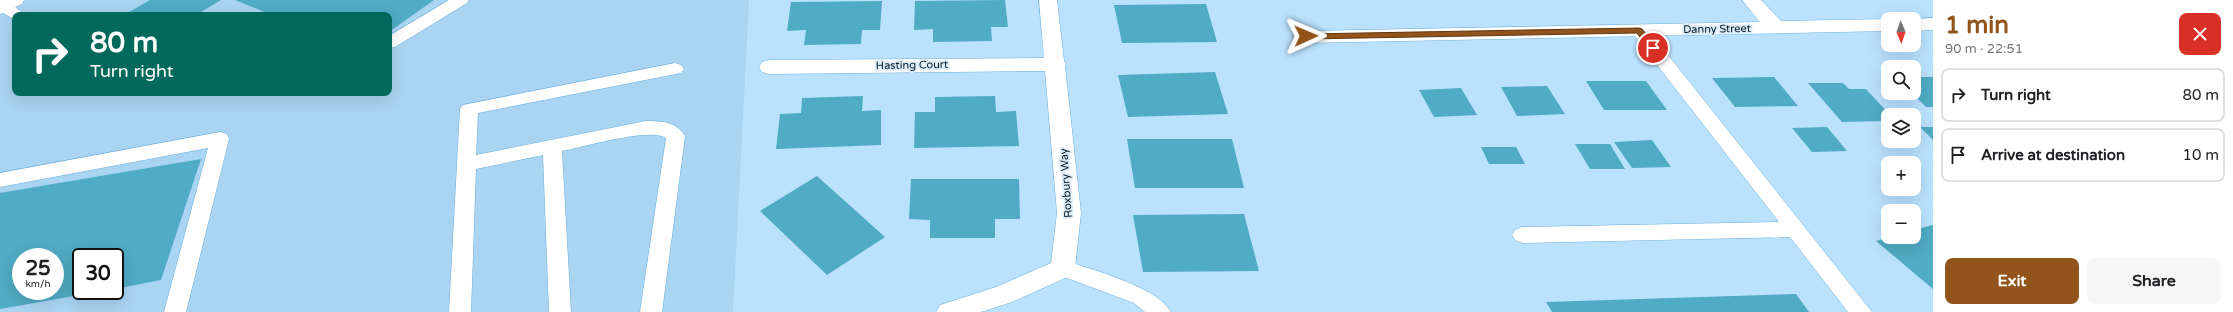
<!DOCTYPE html>
<meta charset="utf-8">
<style>
:root{--surface:#fff;--page:#f6f6f6;--text:#202124;--muted:#757577;--line:#e0e0e0;--accent:#93541b}
body{margin:0;font-family:"Varela Round",sans-serif;background:var(--page);color:var(--text);height:100vh;display:flex;flex-direction:column;font-size:15px;white-space:nowrap}
*{box-sizing:border-box;margin:0}
p{font-size:13px;color:var(--muted)}
.icon{flex:none;width:22px;height:22px;fill:none;stroke:currentColor;stroke-width:2;stroke-linecap:round;stroke-linejoin:round}
.map{position:relative;flex:1;overflow:hidden}
.sheet{display:flex;flex-direction:column;background:var(--surface);width:300px}
.sheet>*{flex:none}
.hud{position:absolute;left:12px;top:12px;width:380px;height:84px;border-radius:8px;box-shadow:0 4px 16px #0002;background:#00695c;color:#fff;overflow:hidden}
.needle{width:26px;rotate:178deg}
.tools{position:absolute;left:1881px;top:12px;display:grid;gap:8px}
.tools a{display:grid;place-items:center;width:40px;height:40px;border-radius:8px;background:var(--surface);box-shadow:0 4px 16px #0002;font-size:20px}
.speed{position:absolute;left:12px;top:248px;display:flex;gap:8px;font-size:20px;font-weight:700;text-align:center}
.speed>*{display:grid;place-content:center;width:52px;height:52px;border-radius:50%;background:var(--surface);box-shadow:0 4px 16px #0002;line-height:1}
.speed small{font-size:10px;font-weight:400}
.speed .limit{border:2px solid #111;border-radius:6px;background:#fff;color:#111}
.pin{position:absolute;display:grid;place-items:center;width:34px;height:34px;color:#fff;margin:-17px;border:2px solid #fff;border-radius:50%;box-shadow:0 1px 4px #0007}
.me{position:absolute;width:44px;margin:-22px;rotate:89deg;stroke-linejoin:round;filter:drop-shadow(0 0 3px #0008)}
.turn{display:flex;align-items:center;gap:14px;height:84px;padding:0 12px;font-size:18px}
.turn .icon{width:52px;height:52px;stroke-width:2.5}
.turn b{display:block;font-size:28px;line-height:34px}
.round{display:grid;place-items:center;flex:none;width:42px;height:42px;border-radius:8px;background:var(--page)}
.summary{display:flex;align-items:center;justify-content:space-between;height:68px;padding:0 12px}
h1{font-size:24px;font-weight:700;line-height:30px;color:var(--accent)}
.cta{display:flex;gap:8px;margin-top:auto;padding:8px 12px}
.cta a{flex:1;height:46px;border-radius:8px;background:var(--accent);color:#fff;font-size:16px;font-weight:700;line-height:46px;text-align:center}
.cta a+a{background:var(--page);color:var(--text)}
ul{padding:0;list-style:none}
li{display:flex;align-items:center;gap:12px;height:54px;margin:0 8px 6px;padding:0 4px;border:2px solid var(--line);border-radius:8px}
li div{flex:1}
li b{display:block;font-size:15px}
li em{font-style:normal}
main{display:flex;flex:1;min-height:0}
.map>svg:first-child{display:block}
</style>
<main>
<div class="map">
<svg width="1933" height="312" viewBox="0 0 1933 312">
<rect width="100%" height="100%" fill="#bae2fe"/>
<path fill="#a9d4f2" fill-rule="evenodd" d="M0,0H749L733,312H0ZM15,15H389V93H15ZM21,257H55V291H21ZM81,257H115V291H81Z"/>
<g fill="#50abc4" fill-rule="evenodd">
<path d="M150,0H221L196,15H124Z"/>
<path d="M235,0H434L389,32V15H272Z"/>
<path d="M1005,0L1008,27H991L992,41L933,42V29L914,30L915,1Z"/>
<path d="M882,1L880,30H862L861,44L804,45L806,30L787,31L791,2Z"/>
<path d="M1206,4L1217,42L1122,43L1114,5Z"/>
<path d="M1215,72L1228,114L1128,117L1118,75Z"/>
<path d="M1774,77L1798,106L1735,107L1712,78Z"/>
<path d="M1914,77H1933V107H1926L1912,93H1914Z"/>
<path d="M1586,81H1646L1667,110H1604Z"/>
<path d="M1808,83H1843L1849,89H1866L1890,115H1888V121L1842,122Z"/>
<path d="M1547,86L1565,114L1517,116L1501,87Z"/>
<path d="M1461,88L1477,115L1434,117L1419,90Z"/>
<path d="M863,96L862,111L881,110V145L776,149L780,114L801,113L802,98Z"/>
<path d="M995,96L996,112L1016,111L1019,146L914,148L915,112H935V97Z"/>
<path d="M1827,127L1847,151L1812,152L1792,128Z"/>
<path d="M1920,127H1933V140Z"/>
<path d="M1127,139H1232L1244,188H1135Z"/>
<path d="M1652,140L1671,167L1632,168L1614,142Z"/>
<path d="M1575,144H1610L1625,169H1590Z"/>
<path d="M1481,147H1516L1525,164H1489Z"/>
<path d="M201,159L161,280L115,289V257H81V291L97,292L0,309V193ZM21,257H55V291H21Z"/>
<path d="M817,176L885,237L827,275L760,211Z"/>
<path d="M911,179H1019L1020,219H995V238H930V220L909,219Z"/>
<path d="M1244,214L1259,271L1143,272L1133,215Z"/>
<path d="M1933,225V289L1876,241L1891,237H1914V230Z"/>
<path d="M1796,294L1809,312H1552L1546,302Z"/>
</g>
<g fill="none" stroke-linecap="round" stroke-linejoin="round">
<g stroke="#6cafdb" stroke-width="1">
<g id="lane">
<path d="M449,0H469L467,3L395,47L389,48V36Z"/>
<path d="M3,1L9,2L25,15H15V20L0,11V2Z"/>
<path d="M1639,25L1645,26L1872,312H1848L1790,237L1522,243L1515,240L1512,235L1515,230L1522,227L1779,222L1633,34L1631,30L1633,26Z"/>
<path d="M675,63L681,65L684,69L681,73L478,113L476,155L646,121C661,121 677,122 685,136L662,312H640L666,138C651,127 583,147 562,151L571,312H549L543,155L476,169L471,312H449L460,109L463,105Z"/>
<path d="M220,132L227,134L229,139L186,312H164L208,148L0,187V173Z"/>
<path d="M1063,260C1090,269 1158,287 1171,312H1145L1134,303L1056,274L1053,268L1056,262Z"/>
</g>
</g>
<g stroke="#6cafdb" stroke-width="1">
<g id="street">
<path d="M1039,0H1057L1064,61L1066,64L1065,66L1081,213L1075,268L1072,275L1012,302L981,312H936L940,305L996,287L1051,263L1057,213L1045,71L769,74L762,72L759,67L762,62L769,60L1044,58Z"/>
<path d="M1742,0H1761L1781,21L1888,19V31L1306,43L1299,41L1296,37L1299,33L1306,31L1760,22Z"/>
<path d="M1933,18V30L1914,31V19Z"/>
</g>
</g>
<g stroke="#6cafdb" stroke-width="1">
<path id="secondary" d="M0,0H24L22,4L0,14Z"/>
</g>
<use href="#lane" fill="#fff" fill-rule="evenodd"/>
<use href="#street" fill="#fff" fill-rule="evenodd"/>
<use href="#secondary" fill="#fff" fill-rule="evenodd"/>
</g>
<path fill="#93541b" stroke="#603712" d="M1639,28L1642,29L1656,46V50H1650L1637,33L1306,39L1302,36L1306,34Z"/>
<g text-anchor="middle" dominant-baseline="central" stroke-width="4" stroke-linejoin="round" paint-order="stroke">
<g font-size="11" fill="#021e2e" stroke="#deecf5">
<text transform="translate(1717 29) rotate(-1)">Danny Street</text>
<text transform="translate(912 65) rotate(-1)">Hasting Court</text>
<text transform="translate(1066 183) rotate(-94)">Roxbury Way</text>
</g>
</g>
</svg>
<div class="tools">
<a><svg class="needle" viewBox="-14 -14 28 28"><path d="M0-13l5 13h-10z" fill="#e53935"/><path d="M0 13l5-13h-10z" fill="#757577"/></svg></a>
<a><svg class="icon" aria-label="search" viewBox="0 0 24 24"><circle cx="10" cy="10" r="6"/><path d="M15 15l6 6"/></svg></a>
<a><svg class="icon" aria-label="layers" viewBox="0 0 24 24"><path d="M12 4l9 5-9 5-9-5zM3 14l9 5 9-5"/></svg></a>
<a>+</a>
<a>−</a>
</div>
<div class="speed"><div>25<small>km/h</small></div><div class="limit">30</div></div>
<div class="pin" style="left:1653px;top:48px;background:#d93025"><svg class="icon" aria-label="arrive" viewBox="0 0 24 24"><path d="M6 21V4h12l-3 4 3 4H6"/></svg></div>
<svg class="me" style="left:1306px;top:36px" viewBox="-20 -20 40 40"><path d="M0-17L14 15 0 8-14 15z" fill="#93541b" stroke="#fff" stroke-width="4"/></svg>
<div class="hud">
<div class="turn"><svg class="icon" aria-label="right" viewBox="0 0 24 24"><path d="M7 20v-9h11M14 6l5 5-5 5"/></svg><div><b>80 m</b>Turn right</div></div>
</div>
</div>
<section class="sheet">
<div class="summary"><div><h1>1 min</h1><p>90 m · 22:51</p></div><a class="round" style="background:#d93025;color:#fff"><svg class="icon" aria-label="close" viewBox="0 0 24 24"><path d="M6 6l12 12M18 6L6 18"/></svg></a></div>
<ul>
<li><svg class="icon" aria-label="right" viewBox="0 0 24 24"><path d="M7 20v-9h11M14 6l5 5-5 5"/></svg><div><b>Turn right</b></div><em>80 m</em></li>
<li><svg class="icon" aria-label="arrive" viewBox="0 0 24 24"><path d="M6 21V4h12l-3 4 3 4H6"/></svg><div><b>Arrive at destination</b></div><em>10 m</em></li>
</ul>
<div class="cta"><a>Exit</a><a>Share</a></div>
</section>
</main>
